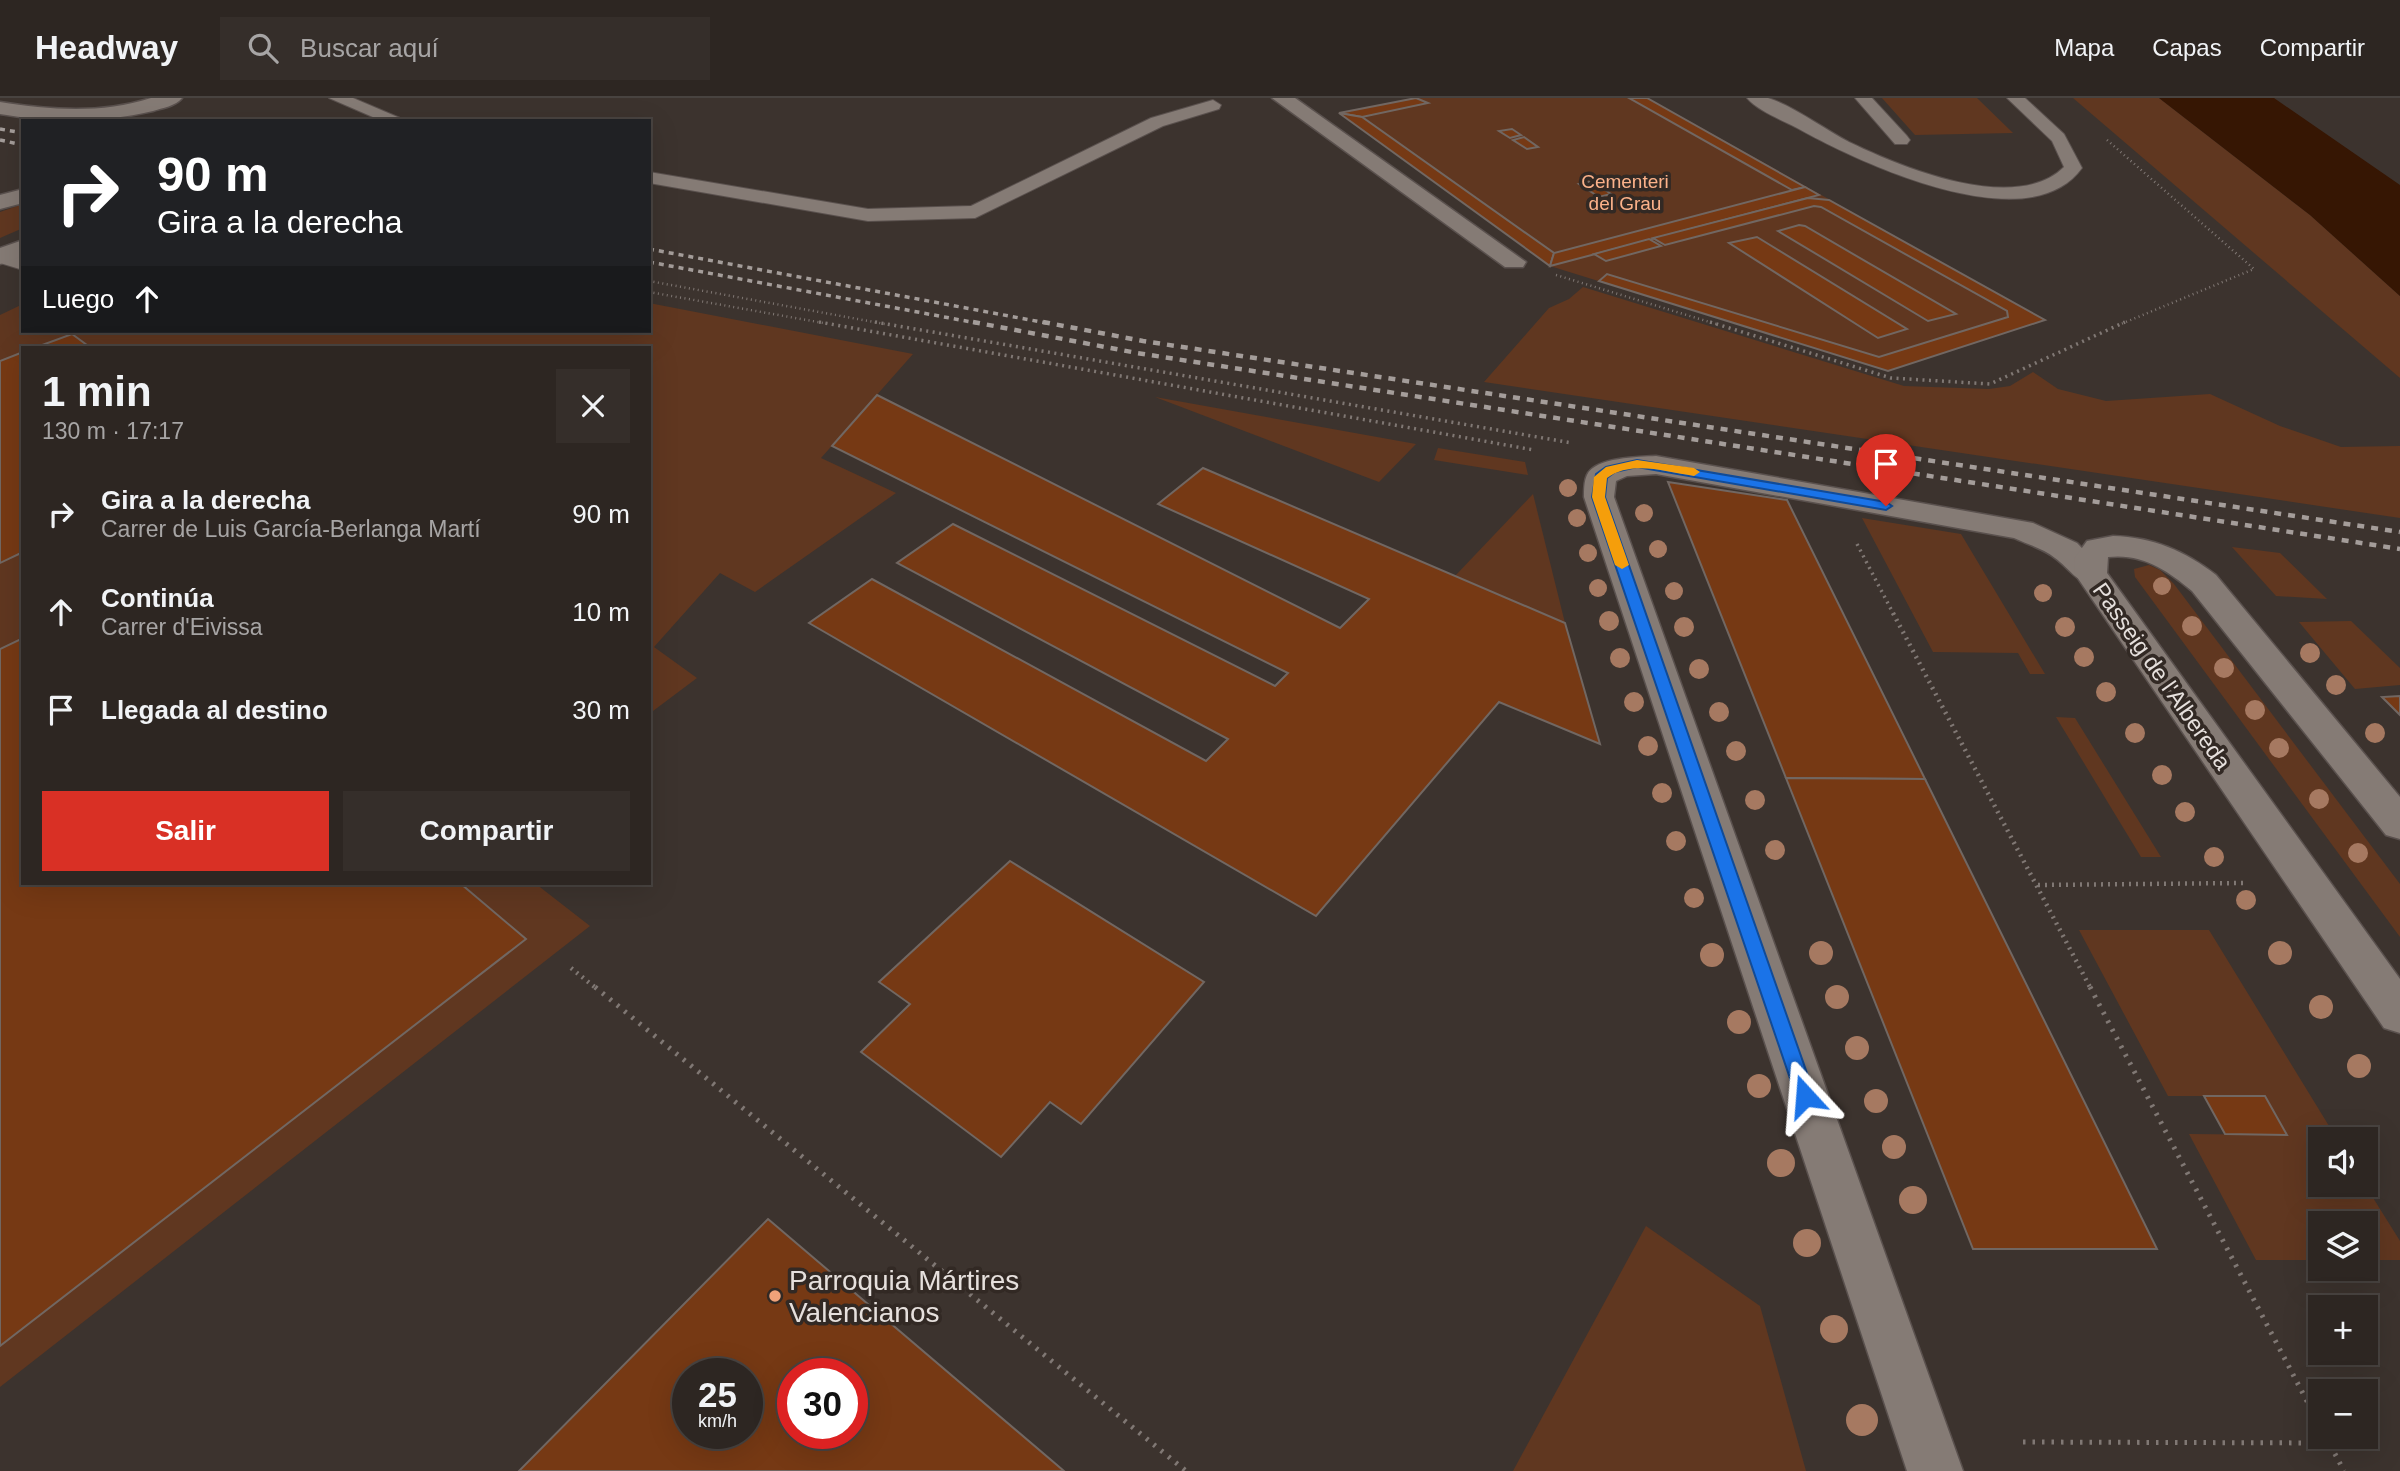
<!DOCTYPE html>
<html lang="es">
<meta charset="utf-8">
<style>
:root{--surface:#2d2622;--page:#352e2a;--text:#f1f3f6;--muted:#a7a5a5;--line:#484340;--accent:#d93025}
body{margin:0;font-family:Arial,sans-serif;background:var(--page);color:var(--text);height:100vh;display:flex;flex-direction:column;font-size:26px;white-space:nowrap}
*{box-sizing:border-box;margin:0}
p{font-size:23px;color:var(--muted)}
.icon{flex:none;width:38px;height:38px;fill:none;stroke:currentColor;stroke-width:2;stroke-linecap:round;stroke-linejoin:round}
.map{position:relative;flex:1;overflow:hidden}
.drawer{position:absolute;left:21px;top:248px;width:630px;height:539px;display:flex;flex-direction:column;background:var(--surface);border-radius:0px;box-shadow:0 7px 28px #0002,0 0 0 2px var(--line)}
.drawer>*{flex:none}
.top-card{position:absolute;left:21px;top:21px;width:630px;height:214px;border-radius:0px;box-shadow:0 7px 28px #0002,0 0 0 2px var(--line);background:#202124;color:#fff;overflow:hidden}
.fabs{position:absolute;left:2308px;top:1029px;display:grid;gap:14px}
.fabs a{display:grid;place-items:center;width:70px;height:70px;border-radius:0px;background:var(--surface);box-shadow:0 7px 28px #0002,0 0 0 2px var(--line);font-size:35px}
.speed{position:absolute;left:672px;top:1260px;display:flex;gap:14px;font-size:35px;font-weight:700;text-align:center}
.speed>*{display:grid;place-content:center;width:91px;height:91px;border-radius:50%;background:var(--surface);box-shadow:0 7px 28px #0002,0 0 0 2px var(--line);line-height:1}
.speed small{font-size:18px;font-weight:400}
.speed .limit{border:10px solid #d22;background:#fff;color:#111}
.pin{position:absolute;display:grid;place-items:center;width:60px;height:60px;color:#fff;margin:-72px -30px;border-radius:50% 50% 50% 0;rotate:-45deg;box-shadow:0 0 7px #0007}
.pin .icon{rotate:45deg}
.me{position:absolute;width:77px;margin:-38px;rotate:341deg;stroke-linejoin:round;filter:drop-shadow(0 0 5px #0008)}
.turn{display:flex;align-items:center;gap:24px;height:147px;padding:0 21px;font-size:32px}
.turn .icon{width:91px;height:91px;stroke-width:2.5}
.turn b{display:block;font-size:49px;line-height:60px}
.then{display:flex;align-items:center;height:66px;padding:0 21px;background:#0003;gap:14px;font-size:26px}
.round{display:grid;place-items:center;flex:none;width:74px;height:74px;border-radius:0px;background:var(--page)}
.head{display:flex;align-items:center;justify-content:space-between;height:119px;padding:0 21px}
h1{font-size:42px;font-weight:700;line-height:52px}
.action{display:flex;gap:14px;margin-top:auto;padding:14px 21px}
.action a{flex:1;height:80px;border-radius:0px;background:var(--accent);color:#fff;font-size:28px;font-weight:700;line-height:80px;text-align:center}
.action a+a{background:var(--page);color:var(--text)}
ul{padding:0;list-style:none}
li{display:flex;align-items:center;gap:21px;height:98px;padding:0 21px}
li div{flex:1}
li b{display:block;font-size:26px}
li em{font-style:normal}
header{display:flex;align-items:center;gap:42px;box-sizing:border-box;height:98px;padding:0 35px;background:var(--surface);border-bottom:2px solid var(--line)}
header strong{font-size:33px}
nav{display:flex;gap:38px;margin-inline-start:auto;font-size:24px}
.search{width:490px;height:63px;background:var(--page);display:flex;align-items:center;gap:18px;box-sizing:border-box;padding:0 24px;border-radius:0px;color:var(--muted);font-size:26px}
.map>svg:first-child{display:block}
</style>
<header>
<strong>Headway</strong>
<div class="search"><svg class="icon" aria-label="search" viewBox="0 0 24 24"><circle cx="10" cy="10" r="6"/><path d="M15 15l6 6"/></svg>Buscar aquí</div>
<nav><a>Mapa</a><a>Capas</a><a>Compartir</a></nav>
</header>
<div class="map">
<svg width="2400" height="1373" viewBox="0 0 2400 1373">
<rect width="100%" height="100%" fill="#3c332e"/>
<g fill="#603720">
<path d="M1416,0H1648L2045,222L1888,273L1550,168L1339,15Z"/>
<path d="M1882,0H1977L2013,35L1915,37Z"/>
<path d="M2073,0H2159L2310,117L2400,198V280Z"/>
<path d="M23,106V130L0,140V114Z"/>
<path d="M1583,189L1904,288L1989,291L2010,288L2033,274L2058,291L2106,303L2210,296L2280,328L2341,349L2400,348V420L1484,284L1549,210L1569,201Z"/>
<path d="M649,205L913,256L821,360L896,395L755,494L720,475L654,549L697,580L649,616V250H23V786H536L590,828L0,1289V217L23,206V233H649Z"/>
<path d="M1155,299L1416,346L1379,384Z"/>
<path d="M1438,350L1525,364L1528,377L1434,362Z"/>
<path d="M1533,396L1565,525L1455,478Z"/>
<path d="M1862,420L1961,436L2045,576H2030L2018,555L1933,554Z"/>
<path d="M2232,449L2280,455L2327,501L2276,498Z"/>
<path d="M2149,467L2160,472L2174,486L2400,786V839L2135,479L2134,471Z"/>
<path d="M2351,523L2400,570V587L2355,591L2299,524Z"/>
<path d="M2056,619L2075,620L2161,759H2141Z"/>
<path d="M2079,832H2209L2337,1041H2320V1087H2365L2400,1143V1162H2366V1125H2320V1162H2256L2189,1036L2286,1037L2264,998H2168Z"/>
<path d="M1646,1128L1760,1208L1806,1373H1513Z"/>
</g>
<path fill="#361603" d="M2159,0H2274L2400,87V198L2310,117Z"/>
<g fill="#763914" stroke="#716762" stroke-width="2" fill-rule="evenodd">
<path d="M1416,0L1428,5L1362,19L1339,15Z"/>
<path d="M1629,0H1647L1805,89L1792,92Z"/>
<path d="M1339,15L1362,19L1554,155L1550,168Z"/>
<path d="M1512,31L1521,37L1510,40L1499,33Z"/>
<path d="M1524,39L1538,49L1527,51L1513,42Z"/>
<path d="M1592,83L1611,96L1599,99L1579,86Z"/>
<path d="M1805,89L1819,97L1550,168L1554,155Z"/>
<path d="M1808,100L1829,102L2045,222L1888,273L1599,183L1607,176L1879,259L2008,219L2007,213L1821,109L1814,108L1665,147L1653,140Z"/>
<path d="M1799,127L1805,128L1956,216L1928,223L1778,133Z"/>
<path d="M1757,139L1907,231L1878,240L1729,145Z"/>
<path d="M1649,141L1661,148L1606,163L1594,156Z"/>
<path d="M72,236L91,250H34Z"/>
<path d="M23,254V454L0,465V263Z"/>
<path d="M877,297L1340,530L1369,501L1158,406L1203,370L1565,525L1600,646L1499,604L1316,818L809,525L872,481L1206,663L1228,641L897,465L953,426L1275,588L1288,575L832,348Z"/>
<path d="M1668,384L1787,402L1925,681L1786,680Z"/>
<path d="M23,540V786H461L526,841L0,1248V551Z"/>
<path d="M2400,598V617L2382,599Z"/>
<path d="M1786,680L1925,681L2157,1151H1973Z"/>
<path d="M1010,763L1204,884L1081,1026L1050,1004L1001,1059L861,954L910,906L879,884Z"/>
<path d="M2204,998H2265L2287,1037L2225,1036Z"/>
<path d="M768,1121L1064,1373H519ZM688,1276H747V1335H688ZM793,1276H852V1335H793Z"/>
</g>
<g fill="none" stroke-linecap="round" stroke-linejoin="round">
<g stroke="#5a514e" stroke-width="2">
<g id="service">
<path d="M329,0H353L407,23H382Z"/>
<path d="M1747,0C1753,0 1762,0 1768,0C1792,7 1826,32 1849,44C1901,69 2015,117 2064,69L2052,43L2007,0H2025L2064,36L2082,70C2028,145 1858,64 1797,30C1782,22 1758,13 1747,0Z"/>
<path d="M1855,0H1872L1907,38L1910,42L1907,46H1895Z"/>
<path d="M1213,2L1221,7L1219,11L1163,28L975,120L868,123L649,85V74L868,111L971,108L1151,20Z"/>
<path d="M0,153L23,159V172L0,165Z"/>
</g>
</g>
<g stroke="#5a514e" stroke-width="3">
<g id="minor">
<path d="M151,0H182C176,8 162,10 153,13C102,25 52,25 0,16V4C50,12 102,16 151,0Z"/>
<path d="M1272,0H1295L1526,164L1523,169H1505Z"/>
<path d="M1656,358L2033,425L2077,445L2107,476L2103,483C2078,490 2073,473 2055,460C2044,451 2027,446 2014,440L1656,376L1627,378L1616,383L1614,399L1963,1373H1907L1584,399C1584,392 1584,383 1587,377C1595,359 1639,359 1656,358Z"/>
</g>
</g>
<g stroke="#5a514e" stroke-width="3">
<g id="tertiary">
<path d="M23,91V105L0,111V97Z"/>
<path d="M23,142V158L0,166V150Z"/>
<path d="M2113,438C2153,439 2185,453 2216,477L2400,699V741L2386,737L2192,493C2167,472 2142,455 2108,459L2107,475L2400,881V935L2384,930L2075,476L2074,461L2087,443Z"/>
</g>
</g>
<g stroke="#807874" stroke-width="2.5" stroke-dasharray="1 3.5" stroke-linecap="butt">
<path d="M2107,42L2254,171L2121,226"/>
<path d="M1556,177L1716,226"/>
<path d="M649,183L885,226"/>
<path d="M649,194L829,226"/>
</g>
<g stroke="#807874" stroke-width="3.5" stroke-dasharray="2 4.5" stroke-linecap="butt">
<path d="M819,224L1534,352"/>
<path d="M875,224L1572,345"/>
<path d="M1710,224L1891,280L1990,286L2125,224"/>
<path d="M1857,446L1894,517"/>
</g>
<g stroke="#807874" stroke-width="4.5" stroke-dasharray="2 5" stroke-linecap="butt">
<path d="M1893,515L2091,891"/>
<path d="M2038,787L2243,785"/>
<path d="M571,870L597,891"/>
</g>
<g stroke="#807874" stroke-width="5" stroke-dasharray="2.5 7" stroke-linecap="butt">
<path d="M595,889L1186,1373"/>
<path d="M2090,889L2320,1328"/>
<path d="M2326,1339L2344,1373"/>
<path d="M2023,1344L2329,1345"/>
</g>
<use href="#service" fill="#857b75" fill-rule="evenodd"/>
<use href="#minor" fill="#857b75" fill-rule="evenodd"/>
<use href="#tertiary" fill="#857b75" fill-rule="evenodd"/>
<g stroke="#a49d9a" stroke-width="3.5" stroke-dasharray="5 5" stroke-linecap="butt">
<path d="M0,31L23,35"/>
<path d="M0,42L23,47"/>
<path d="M649,151L1052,226"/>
<path d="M649,164L982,226"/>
</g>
<g stroke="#a49d9a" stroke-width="4.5" stroke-dasharray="7 7" stroke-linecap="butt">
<path d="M973,224L1137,255L2400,451"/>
<path d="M1043,224L1143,243L2400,434"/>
</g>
</g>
<g fill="#a67961">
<circle cx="1568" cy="390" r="9"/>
<circle cx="1644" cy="415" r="9"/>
<circle cx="1577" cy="420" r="9"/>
<circle cx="1658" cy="451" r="9"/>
<circle cx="1588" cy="455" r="9"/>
<circle cx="2162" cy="488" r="9"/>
<circle cx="1598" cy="490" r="9"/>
<circle cx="1674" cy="493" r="9"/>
<circle cx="2043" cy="495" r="9"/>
<circle cx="1609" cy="523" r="10"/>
<circle cx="2192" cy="528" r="10"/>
<circle cx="1684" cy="529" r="10"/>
<circle cx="2065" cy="529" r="10"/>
<circle cx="2310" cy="555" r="10"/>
<circle cx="2084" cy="559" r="10"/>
<circle cx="1620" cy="560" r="10"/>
<circle cx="2224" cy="570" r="10"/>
<circle cx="1699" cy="571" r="10"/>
<circle cx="2336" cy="587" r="10"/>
<circle cx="2106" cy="594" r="10"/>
<circle cx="1634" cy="604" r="10"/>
<circle cx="2255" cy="612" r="10"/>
<circle cx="1719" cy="614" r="10"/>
<circle cx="2135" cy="635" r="10"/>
<circle cx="2375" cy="635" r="10"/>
<circle cx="1648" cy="648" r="10"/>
<circle cx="2279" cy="650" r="10"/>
<circle cx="1736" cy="653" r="10"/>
<circle cx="2162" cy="677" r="10"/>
<circle cx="1662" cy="695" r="10"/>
<circle cx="2319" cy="701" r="10"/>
<circle cx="1755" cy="702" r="10"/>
<circle cx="2185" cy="714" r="10"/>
<circle cx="1676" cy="743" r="10"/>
<circle cx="1775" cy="752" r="10"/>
<circle cx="2358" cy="755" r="10"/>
<circle cx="2214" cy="759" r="10"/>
<circle cx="1694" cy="800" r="10"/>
<circle cx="2246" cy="802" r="10"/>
<circle cx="1821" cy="855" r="12"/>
<circle cx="2280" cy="855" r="12"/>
<circle cx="1712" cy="857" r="12"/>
<circle cx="1837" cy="899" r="12"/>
<circle cx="2321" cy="909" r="12"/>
<circle cx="1739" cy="924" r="12"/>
<circle cx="1857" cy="950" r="12"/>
<circle cx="2359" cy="968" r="12"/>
<circle cx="1759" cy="988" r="12"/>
<circle cx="1876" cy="1003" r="12"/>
<circle cx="1894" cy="1049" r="12"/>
<circle cx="1781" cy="1065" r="14"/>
<circle cx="1913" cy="1102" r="14"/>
<circle cx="1807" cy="1145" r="14"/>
<circle cx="1834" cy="1231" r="14"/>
<circle cx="1862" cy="1322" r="16"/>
</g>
<path fill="#1a73e8" stroke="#114b97" stroke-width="2" d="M1637,362L1886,404L1892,408L1886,412L1637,369L1615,374L1607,380L1605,399L1815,998L1812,1004L1805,1006L1798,1004L1796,998L1592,399L1596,376L1606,369Z"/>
<path fill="#f59e0b" d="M1637,362L1694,370L1700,374L1694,378C1665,374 1632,362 1607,380L1605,399L1629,467L1622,471L1615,467L1592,399L1594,379L1606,369Z"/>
<circle fill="#f0a279" stroke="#322924" stroke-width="2.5" cx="775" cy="1198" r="7"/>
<g text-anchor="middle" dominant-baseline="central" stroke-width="7" stroke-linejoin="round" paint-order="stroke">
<g font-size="19" fill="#fcb28a" stroke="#322924">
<text x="1625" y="83">Cementeri<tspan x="1625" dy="22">del Grau</tspan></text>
</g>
<g font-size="23" fill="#e6e0dd" stroke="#322924">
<text transform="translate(2162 578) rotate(55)">Passeig de l'Albereda</text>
</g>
<g font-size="28" fill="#e6e0dd" stroke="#322924" text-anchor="start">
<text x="789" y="1182">Parroquia Mártires<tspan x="789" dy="32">Valencianos</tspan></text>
</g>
</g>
</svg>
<div class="fabs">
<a><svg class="icon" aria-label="sound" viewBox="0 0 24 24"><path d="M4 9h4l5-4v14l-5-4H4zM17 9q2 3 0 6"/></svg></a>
<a><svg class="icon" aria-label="layers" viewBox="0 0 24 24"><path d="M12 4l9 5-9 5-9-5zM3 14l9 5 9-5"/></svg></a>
<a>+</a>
<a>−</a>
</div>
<div class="speed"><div>25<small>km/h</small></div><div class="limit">30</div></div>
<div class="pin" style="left:1886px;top:408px;background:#d93025"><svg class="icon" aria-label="arrive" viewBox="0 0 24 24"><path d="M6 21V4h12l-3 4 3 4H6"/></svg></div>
<svg class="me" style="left:1805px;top:998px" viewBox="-20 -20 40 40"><path d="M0-17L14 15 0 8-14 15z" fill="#1a73e8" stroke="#fff" stroke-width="4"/></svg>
<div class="top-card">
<div class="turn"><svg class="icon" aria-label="right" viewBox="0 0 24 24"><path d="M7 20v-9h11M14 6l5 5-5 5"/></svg><div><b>90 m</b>Gira a la derecha</div></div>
<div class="then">Luego<svg class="icon" aria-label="ahead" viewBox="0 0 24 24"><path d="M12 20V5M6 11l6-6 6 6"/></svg></div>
</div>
<section class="drawer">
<div class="head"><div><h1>1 min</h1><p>130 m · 17:17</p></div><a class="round"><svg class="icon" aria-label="close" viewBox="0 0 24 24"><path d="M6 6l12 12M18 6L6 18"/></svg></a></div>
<ul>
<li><svg class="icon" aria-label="right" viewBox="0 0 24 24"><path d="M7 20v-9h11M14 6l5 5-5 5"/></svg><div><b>Gira a la derecha</b><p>Carrer de Luis García-Berlanga Martí</p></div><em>90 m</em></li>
<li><svg class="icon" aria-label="ahead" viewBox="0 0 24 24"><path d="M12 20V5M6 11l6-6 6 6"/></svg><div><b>Continúa</b><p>Carrer d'Eivissa</p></div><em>10 m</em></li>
<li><svg class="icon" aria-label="arrive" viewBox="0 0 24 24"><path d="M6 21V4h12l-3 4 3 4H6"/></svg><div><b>Llegada al destino</b></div><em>30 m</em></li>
</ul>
<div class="action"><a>Salir</a><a>Compartir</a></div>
</section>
</div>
